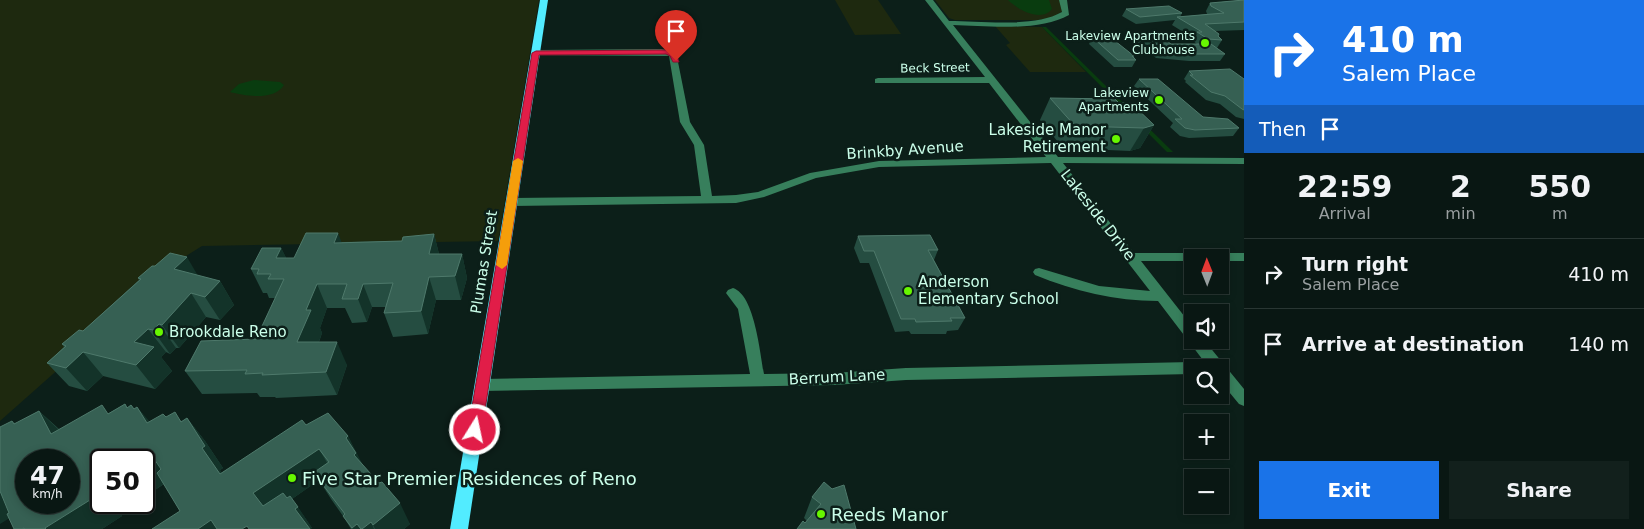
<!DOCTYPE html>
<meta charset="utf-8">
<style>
:root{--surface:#091713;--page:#12201c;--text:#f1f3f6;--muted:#999fa0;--line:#293633;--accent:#1a73e8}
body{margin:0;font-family:"DejaVu Sans",sans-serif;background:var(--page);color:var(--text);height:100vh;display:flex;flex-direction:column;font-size:19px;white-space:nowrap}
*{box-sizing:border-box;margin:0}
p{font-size:16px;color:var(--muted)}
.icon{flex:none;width:28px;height:28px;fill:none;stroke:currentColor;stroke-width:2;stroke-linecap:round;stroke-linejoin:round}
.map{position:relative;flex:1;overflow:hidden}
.sheet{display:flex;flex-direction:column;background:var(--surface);width:400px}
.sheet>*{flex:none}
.hud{background:#1a73e8;color:#fff;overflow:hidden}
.needle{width:32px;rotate:359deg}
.controls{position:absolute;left:1184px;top:249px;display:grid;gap:10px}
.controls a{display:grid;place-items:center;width:45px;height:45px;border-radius:0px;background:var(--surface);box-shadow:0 2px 8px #0003,0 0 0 1px var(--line);font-size:25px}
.speed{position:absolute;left:15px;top:449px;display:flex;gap:10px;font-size:25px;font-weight:700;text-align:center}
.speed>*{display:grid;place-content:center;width:65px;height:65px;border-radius:50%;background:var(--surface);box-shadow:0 2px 8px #0003,0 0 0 1px var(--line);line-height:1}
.speed small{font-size:12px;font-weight:400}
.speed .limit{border:2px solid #111;border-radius:8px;background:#fff;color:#111}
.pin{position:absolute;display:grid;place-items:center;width:42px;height:42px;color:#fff;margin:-51px -21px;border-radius:50% 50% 50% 0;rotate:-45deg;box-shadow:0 0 5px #0007}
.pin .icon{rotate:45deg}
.me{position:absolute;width:55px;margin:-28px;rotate:10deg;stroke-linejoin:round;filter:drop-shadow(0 0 4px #0008)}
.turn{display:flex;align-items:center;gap:18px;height:105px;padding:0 15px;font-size:22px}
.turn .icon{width:65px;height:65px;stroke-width:2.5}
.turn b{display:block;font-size:35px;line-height:42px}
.then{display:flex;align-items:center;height:48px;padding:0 15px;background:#0003;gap:10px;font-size:19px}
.eta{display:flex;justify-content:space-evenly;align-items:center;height:85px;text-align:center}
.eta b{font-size:30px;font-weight:700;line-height:35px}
.button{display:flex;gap:10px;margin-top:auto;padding:10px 15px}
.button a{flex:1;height:58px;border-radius:0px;background:var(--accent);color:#fff;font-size:20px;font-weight:700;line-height:58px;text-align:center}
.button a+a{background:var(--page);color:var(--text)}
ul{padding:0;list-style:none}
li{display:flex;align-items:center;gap:15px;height:70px;padding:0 15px;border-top:1px solid var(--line)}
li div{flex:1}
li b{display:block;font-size:19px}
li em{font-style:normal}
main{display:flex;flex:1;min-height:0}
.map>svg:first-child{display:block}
</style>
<main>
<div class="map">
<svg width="1244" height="529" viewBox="0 0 1244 529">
<rect width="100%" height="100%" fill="#0c1f19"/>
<g fill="#1e290f">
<path d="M0,0H539L498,241L202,246L186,256L0,421Z"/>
<path d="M835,0H878L901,34L855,35Z"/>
<path d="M935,0H1060L1063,11L1050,19L1037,20H955L949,18Z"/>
<path d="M995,26L1042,27L1086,72H1030L1006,45L1010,43Z"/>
</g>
<g fill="#093c0f">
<path d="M1008,0H1049L1052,9C1041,23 1017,9 1008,0Z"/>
<path d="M1042,27H1046L1173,152H1167Z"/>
<path d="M254,80L280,82L284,85C274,101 245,96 230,92L239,84Z"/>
</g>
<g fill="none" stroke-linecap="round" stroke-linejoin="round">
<g fill="#377f5c" fill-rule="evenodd">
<path d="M925,0H933L949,21C981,21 1034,28 1062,12L1059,0H1067L1069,15C1039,32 987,26 953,25L1058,157L1244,158V164L1063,163L1134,253H1244V261H1220V258H1192V261H1141L1192,326V340H1204L1244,389V406L1239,404L1220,381V368H1209L1158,301C1115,301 1074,291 1035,275L1033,272L1035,269L1039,268L1099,286L1150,291L1051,163L879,167L816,178L764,197L736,203L512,206L506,202L512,198L701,196L694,145L680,122L669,56L533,55L532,53L536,50L662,49L676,52L690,122L704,145L712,196L736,195L758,192L810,173L879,161L1046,157L989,83H875V79L878,78L985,77Z"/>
<path d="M733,288C755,295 760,354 764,374L834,373L906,368L1192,362L1197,364L1199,368H1192V374L906,380L834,385L482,391L477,389L475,385L477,381L482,379L750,374L738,309L726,293L728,290Z"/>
</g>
<path fill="#52ecff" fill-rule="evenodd" d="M540,0H548L468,529H450Z"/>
</g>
<g fill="#254d41">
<path d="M1244,0V30L1215,31L1218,36L1222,40L1217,48L1225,54L1220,61H1189L1156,58L1135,40L1139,33L1171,44H1197L1192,40L1193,38L1172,25L1175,20L1136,24L1122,16L1126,9L1182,13L1180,17L1207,14L1206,11L1210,3Z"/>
<path d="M1092,37L1134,56V57L1136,60L1132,67H1114L1089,44Z"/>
<path d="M1189,71L1244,79V119L1236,117L1220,104L1206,100L1185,82L1186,81L1184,79Z"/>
<path d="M1139,79L1203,117L1239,128L1233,136L1189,138L1180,136L1170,127L1173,123L1134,86Z"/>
<path d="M1050,98L1119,103L1154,125L1140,148L1130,151L1063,148L1040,120Z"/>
<path d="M434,234L439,254H462L467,278L461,300H436L428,334L393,337L384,313L386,307H372L367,322L352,323L345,308H327L320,328L322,333L319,342L347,365L337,395L276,398L275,397H260L257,393L202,394L185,371L256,339L276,298H269L267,293H263L251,269L281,248L286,258H294L342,242L402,241Z"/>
<path d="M858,236L938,250L934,260L965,318L958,330L947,331L946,334H911L909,331L895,332L869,263H860L854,248Z"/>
<path d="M198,276L220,281L234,305L220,320L206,317L179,348H176L170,354L166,352L161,357L172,371L155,389L103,376L87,391L69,386L47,363L64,347L62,344L83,331L139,280L138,278Z"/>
<path d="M125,404L128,408L131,405L134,409L137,407L149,422L166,417L182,421L187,418L205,441L223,468L220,470L221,473L306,425L348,436L361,463L410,524L404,529H351L343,516L331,499L319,480L292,499L312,528L180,511L164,484L152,492L154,495L101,460V502H142L138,505L136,504L121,514L122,516L102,529L12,421L16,424L39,411L59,429L109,413Z"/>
<path d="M812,497L856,529L805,523L807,521L804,518Z"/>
</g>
<g fill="#133329">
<path d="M1154,125L1140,148L1130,151L1144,128Z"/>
<path d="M338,233L347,256L334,243Z"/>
<path d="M434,234L440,258L429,254Z"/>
<path d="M281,248L293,271L276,258Z"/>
<path d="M462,254L467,278L461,300L455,276Z"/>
<path d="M187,257L201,281L174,269Z"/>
<path d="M429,277L436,300L428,334L421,311Z"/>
<path d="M220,281L234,305L220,320L205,297Z"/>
<path d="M317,284L327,308L320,328L322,333L310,366L297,342L306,310Z"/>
<path d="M363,284L372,307L367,322L358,299Z"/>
<path d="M191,293L206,317L179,348L162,325Z"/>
<path d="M159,324L176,348L170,354L153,330Z"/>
<path d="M148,329L166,352L161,357L172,371L155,389L136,365L134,342Z"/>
<path d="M337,342L347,365L337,395L326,372Z"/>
<path d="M83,352L103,376L87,391L66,368Z"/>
<path d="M131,405L146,423L137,407L157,430L154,432Z"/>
<path d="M39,411L63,434H51Z"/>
<path d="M187,418L205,441L223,468L220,470L237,496L220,474L202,448Z"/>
<path d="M348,436L368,475L366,477L346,438Z"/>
<path d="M319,449L332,471H316L321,479L270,514L263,506L253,493Z"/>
<path d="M152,456L172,478L152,492L154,495L144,501V462Z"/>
<path d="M0,488L26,508L0,524Z"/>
<path d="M101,490V502H135L136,504L121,514L122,516L102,529H46L45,528Z"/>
<path d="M400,503L410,524L404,529H375L373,525Z"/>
<path d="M298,507L312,528L311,529H310L295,509Z"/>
<path d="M211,520L219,529H198Z"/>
<path d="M371,522L374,529H362Z"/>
<path d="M357,524L360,529H353L352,528Z"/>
</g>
<g fill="#366053" stroke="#4e796b" fill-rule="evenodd">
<path d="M1244,0V22L1205,24L1219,34L1218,36L1222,40L1208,39L1197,32H1202L1177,17L1224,13L1211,6L1210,3Z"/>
<path d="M1169,6L1182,13L1140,17L1126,9Z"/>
<path d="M1139,33H1155L1171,44H1211L1225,54H1194L1160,50Z"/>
<path d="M1092,37H1110L1134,56H1132L1136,60H1118Z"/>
<path d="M1230,69L1244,79V110L1242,109L1225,96L1211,92L1190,75H1193L1189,71Z"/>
<path d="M1139,79H1158L1203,117L1228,119L1239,128L1195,130L1185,128L1175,119H1182Z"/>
<path d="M1050,98L1115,99L1119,103H1131L1154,125L1144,128L1075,126Z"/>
<path d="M306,233H338L334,243L402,241L403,237L434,234L429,254H462L455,276L429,277L421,311L384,313L393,283L363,284L358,299H342L347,284H317L306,310H311L297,342H337L326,372L262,375L263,373L245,374L247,370L185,371L201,341L256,339L284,279H268L271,274H257L259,269H251L262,248H281L276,258H294Z"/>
<path d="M930,235L938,250H928L965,318H950L952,321L916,322L915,319H901L874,251H864L858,236Z"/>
<path d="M170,253L187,257L174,269L220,281L205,297L191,293L162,325L159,324L153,330L148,329L134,342L154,347L136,365L83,352L66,368L47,363L66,346L62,344L79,330L83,331L141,279L138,278L152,266H155Z"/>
<path d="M125,404L127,408L131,405L134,409L137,407L147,423L163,414L166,417L175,412L181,422L187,418L205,446L202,448L220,474L302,420L306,425L328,413L348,436L346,438L356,453L354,455L379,483L382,482L400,503L373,525L371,522L362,529H361L357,524L352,528L343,516L345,514L317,477L320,476L316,471L329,462L319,449L253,493L263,506L283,493L287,498L290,496L298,507L295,509L310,529H249L247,526L242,529H217L211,520L198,529H152L180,511L157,473L161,469L152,456L144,462V460H101V490L98,492V495L45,528L46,529H24V528L22,529H14L7,514L9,513L0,491V427L12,421L14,424L39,411L51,434L102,405L108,414ZM26,460H69V502H26Z"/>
<path d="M824,482L832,489L844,485L856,529H797L803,521L805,523L821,504L812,497Z"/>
</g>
<path fill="#e11d48" stroke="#92132f" d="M666,50L676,53L679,62H673L670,56L666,54L539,55L482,430L480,435L475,437L470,435L468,430L532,53L536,51Z"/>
<path fill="#f59e0b" d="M518,158L523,161L507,265L502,269L496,265L513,161Z"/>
<g fill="#67f600" stroke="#0c1f19" stroke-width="2">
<circle cx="1205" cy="43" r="5"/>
<circle cx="1159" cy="100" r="5"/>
<circle cx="1116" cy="139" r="5"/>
<circle cx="908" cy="291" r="5"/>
<circle cx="159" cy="332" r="5"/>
<circle cx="292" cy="478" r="5"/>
<circle cx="821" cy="514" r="5"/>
</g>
<g text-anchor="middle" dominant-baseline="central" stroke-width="5" stroke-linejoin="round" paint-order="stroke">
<g font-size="12" fill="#cbffea" stroke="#0c1f19" text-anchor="end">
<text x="1195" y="36">Lakeview Apartments<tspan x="1195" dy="14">Clubhouse</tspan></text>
<text x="1149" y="93">Lakeview<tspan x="1149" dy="14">Apartments</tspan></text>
</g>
<g font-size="12" fill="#cbffea" stroke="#0c1f19">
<text transform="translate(935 68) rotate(-1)">Beck Street</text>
</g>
<g font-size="15" fill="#cbffea" stroke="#0c1f19" text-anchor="start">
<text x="1106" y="130" text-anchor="end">Lakeside Manor<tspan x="1106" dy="17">Retirement</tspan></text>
<text x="918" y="282">Anderson<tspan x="918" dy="17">Elementary School</tspan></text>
<text x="169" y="332">Brookdale Reno</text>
</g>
<g font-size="15" fill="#cbffea" stroke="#0c1f19">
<text transform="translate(905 150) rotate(-4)">Brinkby Avenue</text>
<text transform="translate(1098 215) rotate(52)">Lakeside Drive</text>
<text transform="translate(484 262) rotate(-81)">Plumas Street</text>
<text transform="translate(837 377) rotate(-3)">Berrum Lane</text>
</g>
<g font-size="18" fill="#cbffea" stroke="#0c1f19" text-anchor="start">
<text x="302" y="478">Five Star Premier Residences of Reno</text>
<text x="831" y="514">Reeds Manor</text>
</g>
</g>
</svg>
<div class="controls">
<a><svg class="needle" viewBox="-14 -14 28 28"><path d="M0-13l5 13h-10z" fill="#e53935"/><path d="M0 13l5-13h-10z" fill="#999fa0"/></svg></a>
<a><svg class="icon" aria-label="sound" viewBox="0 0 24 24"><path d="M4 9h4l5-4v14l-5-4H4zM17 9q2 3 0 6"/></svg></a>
<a><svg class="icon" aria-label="search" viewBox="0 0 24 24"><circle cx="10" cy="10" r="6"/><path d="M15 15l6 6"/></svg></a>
<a>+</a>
<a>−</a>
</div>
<div class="speed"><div>47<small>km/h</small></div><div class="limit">50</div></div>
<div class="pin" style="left:676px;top:61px;background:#d93025"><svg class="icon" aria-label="arrive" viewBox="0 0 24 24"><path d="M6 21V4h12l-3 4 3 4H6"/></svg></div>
<svg class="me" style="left:475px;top:430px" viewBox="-20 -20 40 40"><circle r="17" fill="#e11d48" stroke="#fff" stroke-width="3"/><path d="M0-11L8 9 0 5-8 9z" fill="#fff"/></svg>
</div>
<section class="sheet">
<div class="hud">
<div class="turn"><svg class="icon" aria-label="right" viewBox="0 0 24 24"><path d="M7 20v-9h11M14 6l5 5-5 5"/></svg><div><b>410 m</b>Salem Place</div></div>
<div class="then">Then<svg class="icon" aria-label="arrive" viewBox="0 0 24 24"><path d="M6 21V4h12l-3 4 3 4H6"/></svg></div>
</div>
<div class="eta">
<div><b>22:59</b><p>Arrival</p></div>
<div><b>2</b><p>min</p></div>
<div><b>550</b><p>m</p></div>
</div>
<ul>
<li><svg class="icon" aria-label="right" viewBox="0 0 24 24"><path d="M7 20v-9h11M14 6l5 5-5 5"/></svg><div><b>Turn right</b><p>Salem Place</p></div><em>410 m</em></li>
<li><svg class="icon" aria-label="arrive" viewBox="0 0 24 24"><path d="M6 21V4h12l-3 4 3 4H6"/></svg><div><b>Arrive at destination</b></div><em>140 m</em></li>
</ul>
<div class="button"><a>Exit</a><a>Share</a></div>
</section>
</main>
